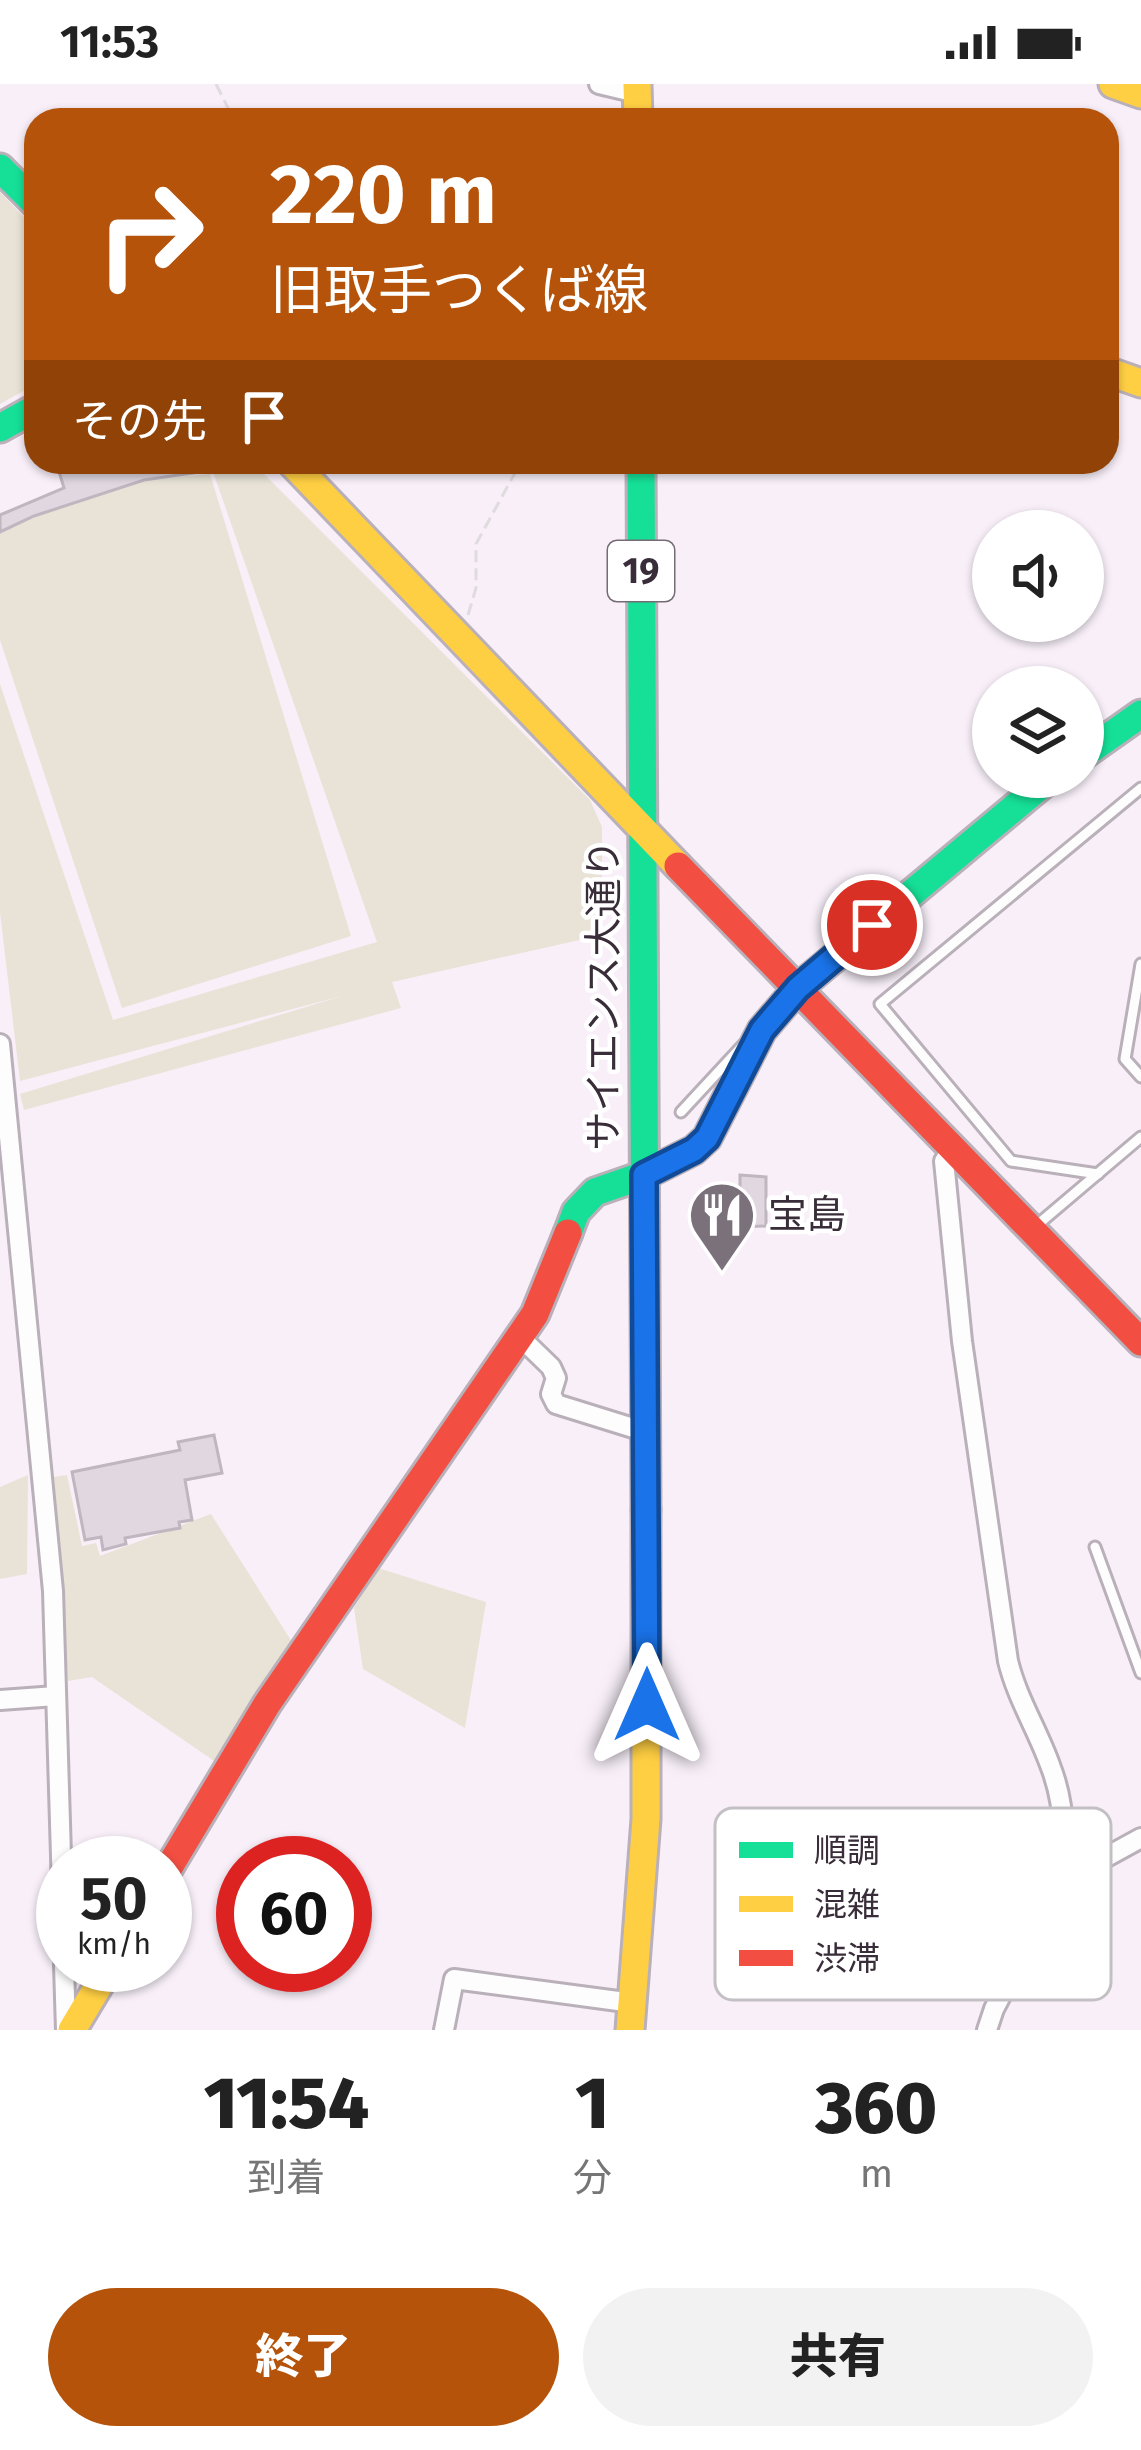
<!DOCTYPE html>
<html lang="ja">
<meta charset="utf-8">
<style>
:root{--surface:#fff;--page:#f2f2f2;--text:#222;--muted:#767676;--accent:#b45309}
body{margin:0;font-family:"Fira Sans","Noto Sans JP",sans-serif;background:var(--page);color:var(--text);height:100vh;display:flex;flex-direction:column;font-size:45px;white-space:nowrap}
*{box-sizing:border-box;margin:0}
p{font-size:39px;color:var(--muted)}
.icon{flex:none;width:66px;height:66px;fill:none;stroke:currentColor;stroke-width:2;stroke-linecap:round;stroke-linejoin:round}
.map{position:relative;height:1946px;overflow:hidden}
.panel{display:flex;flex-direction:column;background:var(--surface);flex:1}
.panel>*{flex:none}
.hud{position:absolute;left:24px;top:24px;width:1095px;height:366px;border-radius:36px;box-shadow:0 3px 9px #0004;background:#b45309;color:#fff;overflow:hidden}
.controls{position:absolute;left:972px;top:426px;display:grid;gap:24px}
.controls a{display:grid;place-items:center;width:132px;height:132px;border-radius:50%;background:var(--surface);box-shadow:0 3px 9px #0004;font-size:60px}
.speed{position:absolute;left:36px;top:1752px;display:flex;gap:24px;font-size:60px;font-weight:700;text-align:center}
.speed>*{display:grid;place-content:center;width:156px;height:156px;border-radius:50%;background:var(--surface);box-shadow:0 3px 9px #0004;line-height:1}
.speed small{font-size:30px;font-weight:400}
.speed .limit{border:18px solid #d22;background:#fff;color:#111}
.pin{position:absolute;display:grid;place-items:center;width:102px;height:102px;color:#fff;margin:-51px;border:6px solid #fff;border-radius:50%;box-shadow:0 3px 12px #0007}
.me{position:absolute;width:132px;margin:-66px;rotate:0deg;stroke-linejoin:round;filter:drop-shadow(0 0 9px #0008)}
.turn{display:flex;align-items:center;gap:42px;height:252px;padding:0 48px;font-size:54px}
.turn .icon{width:156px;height:156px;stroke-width:2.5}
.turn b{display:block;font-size:84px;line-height:102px}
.then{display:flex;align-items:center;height:114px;padding:0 48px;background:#0003;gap:24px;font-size:45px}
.eta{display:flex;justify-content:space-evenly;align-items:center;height:204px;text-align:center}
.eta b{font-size:72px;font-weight:800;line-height:84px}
.button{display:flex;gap:24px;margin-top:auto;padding:24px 48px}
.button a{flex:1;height:138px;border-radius:72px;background:var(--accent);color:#fff;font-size:48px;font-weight:800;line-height:138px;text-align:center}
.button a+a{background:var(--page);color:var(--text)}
.status{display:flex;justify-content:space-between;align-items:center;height:84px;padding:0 60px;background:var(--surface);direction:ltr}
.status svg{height:33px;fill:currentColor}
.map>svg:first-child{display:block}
</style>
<div class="status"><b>11:53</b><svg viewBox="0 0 49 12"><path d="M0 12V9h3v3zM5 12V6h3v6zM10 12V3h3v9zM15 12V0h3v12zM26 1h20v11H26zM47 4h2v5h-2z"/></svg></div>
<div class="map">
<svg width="1141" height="1946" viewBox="0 0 1141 1946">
<rect width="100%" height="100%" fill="#f8eff8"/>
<g fill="#e8e3d6">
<path d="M0,108L36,146V300L0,320Z"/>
<path d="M255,381L590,716L602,743V851L392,898L401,924L24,1026L20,1010L342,912L20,997L0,828V600L113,936L377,858L211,382Z"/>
<path d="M210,390L351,852L122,924L0,556V449L34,432L144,396Z"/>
<path d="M28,1391L27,1490L0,1495V1403Z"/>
<path d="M67,1391L82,1462L96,1459L100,1472L211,1430L292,1558L220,1681L92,1593L68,1597L54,1393Z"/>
<path d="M378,1484L486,1518L465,1644L363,1585L354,1524Z"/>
</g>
<g fill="#e0d7e0" stroke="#bfb6c0" stroke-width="3">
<path d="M67,378L70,382L82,378H136L137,381L213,378L214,386L144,396L34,432L0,448V431L64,404L57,381Z"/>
<path d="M740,1091L766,1093V1142L740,1143Z"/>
<path d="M214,1351L222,1389L185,1396L192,1436L179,1438L180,1444L125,1454L126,1460L103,1466L101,1453L85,1456L72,1388L180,1366L178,1358Z"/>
</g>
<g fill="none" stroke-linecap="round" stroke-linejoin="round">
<g stroke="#b9b0b9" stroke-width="15">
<g id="lane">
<path d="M1141,880L1125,975L1141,993"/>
<path d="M681,1028L744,960"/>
<path d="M1098,1090L1011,1077L880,920L1141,704"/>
<path d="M1036,1142L1141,1053"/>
<path d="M1095,1463L1141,1589"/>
</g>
</g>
<g stroke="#b9b0b9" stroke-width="24">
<g id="street">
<path d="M599,0L637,9"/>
<path d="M0,960L53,1507L63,1838"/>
<path d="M953,1064L944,1077L962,1257L1008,1577C1017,1614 1037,1645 1050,1681C1087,1776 1037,1842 994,1925L987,1946"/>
<path d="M519,1252L551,1283L556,1294L551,1310L556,1320L646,1348"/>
<path d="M0,1616L56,1612"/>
<path d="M1057,1800L1141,1754"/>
<path d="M64,1881L66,1946"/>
<path d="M444,1946L454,1895L633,1919"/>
</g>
</g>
<g stroke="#b9b0b9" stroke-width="33">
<g id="fast">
<path d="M0,84L36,120"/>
<path d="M0,344L36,324"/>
<path d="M641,378L646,1426"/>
<path d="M1083,671L1141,630"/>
<path d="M568,1149L576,1128L595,1108L644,1091L694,1066L707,1054L762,946L798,904L1051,693"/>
</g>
</g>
<g stroke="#b9b0b9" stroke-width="33">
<g id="slow">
<path d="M637,0L638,36"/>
<path d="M1113,0L1141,10"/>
<path d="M1107,287L1141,299"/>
<path d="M291,378L678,782"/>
<path d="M72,1946L111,1881"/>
<path d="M630,1946L646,1735V1426"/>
</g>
</g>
<g stroke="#b9b0b9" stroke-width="33">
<g id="jam">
<path d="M678,782L1141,1258"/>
<path d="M165,1790L267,1620L535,1230L568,1149"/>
</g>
</g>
<g stroke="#dfdcdf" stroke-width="3" stroke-dasharray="12 6" stroke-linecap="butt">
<path d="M216,0L234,36"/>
<path d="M468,531L476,504V460L521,378"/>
</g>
<use href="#lane" stroke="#fefdfe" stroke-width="9"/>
<use href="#street" stroke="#fefdfe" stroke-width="18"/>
<use href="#fast" stroke="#16e098" stroke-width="27"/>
<use href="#slow" stroke="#ffcf43" stroke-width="27"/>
<use href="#jam" stroke="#f24e42" stroke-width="27"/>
</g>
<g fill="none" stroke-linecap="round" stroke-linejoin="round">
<g stroke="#114b97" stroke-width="30">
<path id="route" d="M647,1621L644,1091L694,1066L707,1054L762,946L798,904L872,841"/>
</g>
<use href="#route" stroke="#1a73e8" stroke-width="21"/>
</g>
<defs>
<g id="restaurant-pin" transform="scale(3.45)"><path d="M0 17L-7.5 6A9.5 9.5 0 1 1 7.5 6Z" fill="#7b717b" stroke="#fff"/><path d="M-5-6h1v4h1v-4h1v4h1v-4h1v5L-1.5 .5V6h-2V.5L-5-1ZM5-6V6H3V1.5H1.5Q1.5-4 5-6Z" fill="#fff"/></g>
</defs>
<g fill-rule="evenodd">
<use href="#restaurant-pin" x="722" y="1131"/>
</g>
<g text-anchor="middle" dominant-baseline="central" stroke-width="9" stroke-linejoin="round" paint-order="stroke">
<rect fill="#fff" stroke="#746c74" stroke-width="3" x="608" y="457" width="66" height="60" rx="9"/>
<g font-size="36" font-weight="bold" fill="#382d38">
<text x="641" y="487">19</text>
</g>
<g font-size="39" fill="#382d38" stroke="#fff">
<text transform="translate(604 911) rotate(-90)">サイエンス大通り</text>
</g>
<g font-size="39" fill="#382d38" stroke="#fff" text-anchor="start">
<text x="768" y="1131">宝島</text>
</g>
</g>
<rect x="715" y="1724" width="396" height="192" rx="18" fill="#fff" stroke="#c3c0c3" stroke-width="3"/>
<rect x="739" y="1758" width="54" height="16" fill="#16e098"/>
<rect x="739" y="1812" width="54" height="16" fill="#ffcf43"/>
<rect x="739" y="1866" width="54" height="16" fill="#f24e42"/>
<g font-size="33" fill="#382d38">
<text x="814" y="1778">順調</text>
<text x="814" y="1832">混雑</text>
<text x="814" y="1886">渋滞</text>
</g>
</svg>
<div class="controls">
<a><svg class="icon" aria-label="sound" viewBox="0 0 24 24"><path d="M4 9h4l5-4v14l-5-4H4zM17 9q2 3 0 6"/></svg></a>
<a><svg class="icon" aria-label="layers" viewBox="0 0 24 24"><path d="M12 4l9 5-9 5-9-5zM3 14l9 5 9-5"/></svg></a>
</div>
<div class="speed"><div>50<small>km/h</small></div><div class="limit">60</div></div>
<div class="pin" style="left:872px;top:841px;background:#d93025"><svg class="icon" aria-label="arrive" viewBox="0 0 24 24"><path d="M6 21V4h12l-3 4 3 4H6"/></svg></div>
<svg class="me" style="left:647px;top:1621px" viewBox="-20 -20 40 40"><path d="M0-17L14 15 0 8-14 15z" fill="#1a73e8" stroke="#fff" stroke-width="4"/></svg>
<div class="hud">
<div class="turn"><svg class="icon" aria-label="right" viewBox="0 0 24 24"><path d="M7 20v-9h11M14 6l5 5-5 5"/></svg><div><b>220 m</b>旧取手つくば線</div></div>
<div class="then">その先<svg class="icon" aria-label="arrive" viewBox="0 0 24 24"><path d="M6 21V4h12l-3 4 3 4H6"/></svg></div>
</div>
</div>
<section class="panel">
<div class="eta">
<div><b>11:54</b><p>到着</p></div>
<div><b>1</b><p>分</p></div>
<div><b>360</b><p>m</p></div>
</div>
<div class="button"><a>終了</a><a>共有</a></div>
</section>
